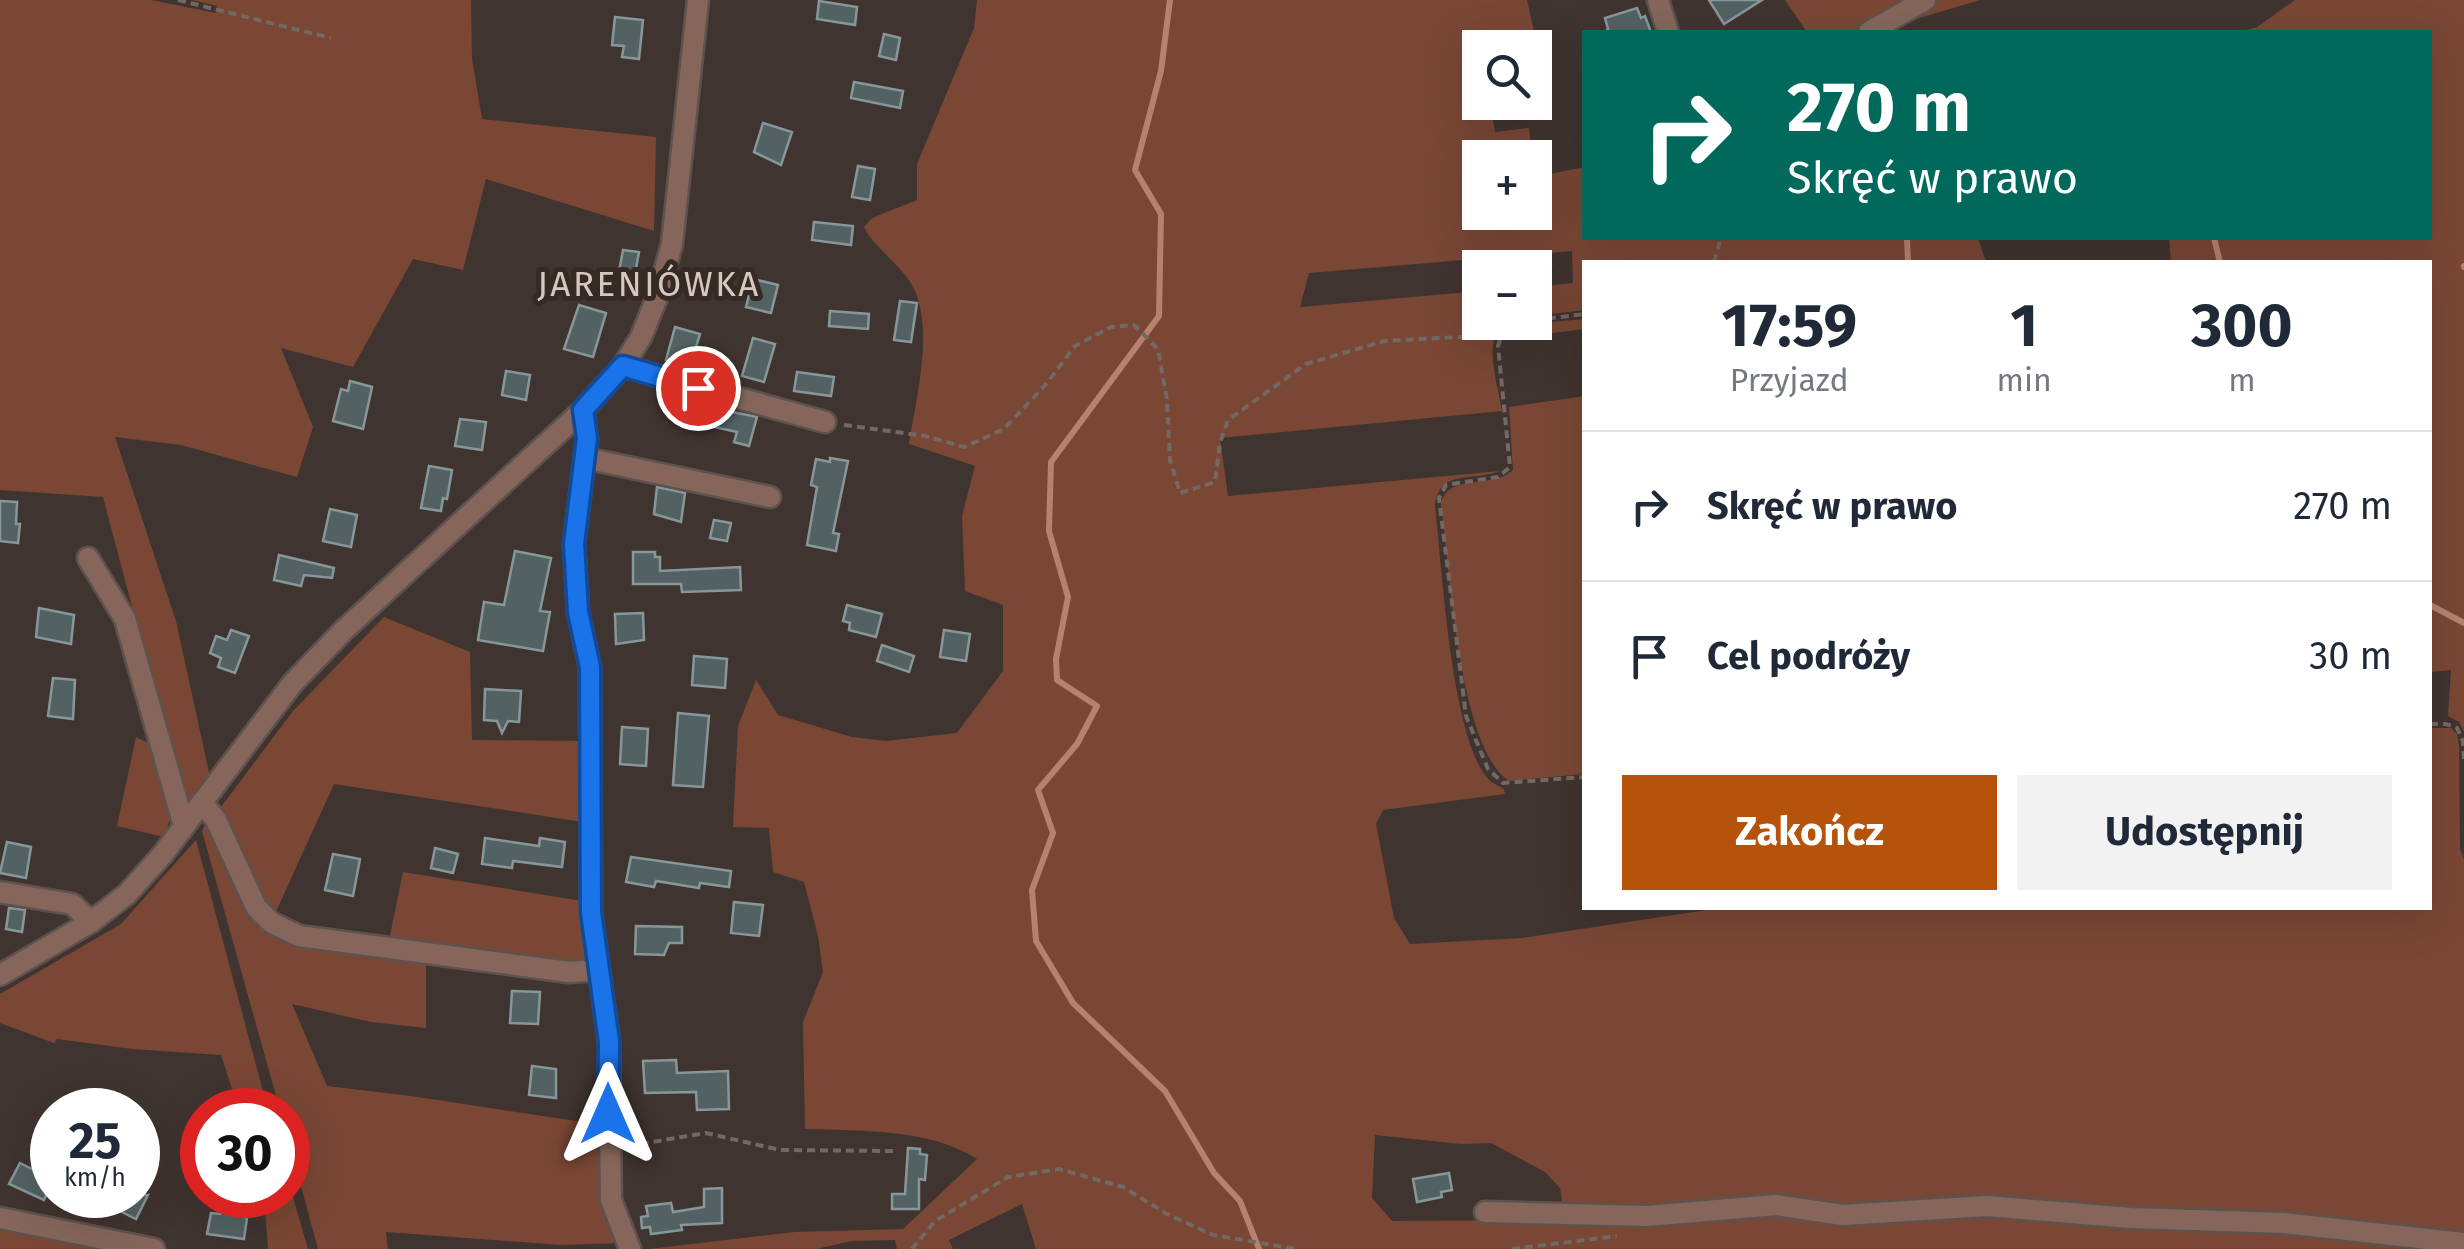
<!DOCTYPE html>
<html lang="pl">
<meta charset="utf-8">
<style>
:root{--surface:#fff;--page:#f2f2f3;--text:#1f2937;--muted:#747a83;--line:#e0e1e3;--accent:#b45309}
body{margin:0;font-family:"Fira Sans",sans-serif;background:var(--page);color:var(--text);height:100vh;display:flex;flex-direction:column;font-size:38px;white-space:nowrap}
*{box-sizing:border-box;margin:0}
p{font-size:32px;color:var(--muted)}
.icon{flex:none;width:55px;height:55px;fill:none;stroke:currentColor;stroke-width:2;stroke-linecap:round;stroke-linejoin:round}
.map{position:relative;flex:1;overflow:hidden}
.side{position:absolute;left:1582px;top:260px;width:850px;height:650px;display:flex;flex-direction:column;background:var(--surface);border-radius:0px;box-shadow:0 10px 40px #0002}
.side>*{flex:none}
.banner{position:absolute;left:1582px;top:30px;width:850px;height:210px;border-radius:0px;box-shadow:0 10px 40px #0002;background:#00695c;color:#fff;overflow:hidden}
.fabs{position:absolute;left:1462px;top:30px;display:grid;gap:20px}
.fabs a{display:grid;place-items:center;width:90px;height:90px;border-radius:0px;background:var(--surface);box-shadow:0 10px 40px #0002;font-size:50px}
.speed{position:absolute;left:30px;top:1088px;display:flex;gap:20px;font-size:50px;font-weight:700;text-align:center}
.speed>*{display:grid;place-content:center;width:130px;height:130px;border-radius:50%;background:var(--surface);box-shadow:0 10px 40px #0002;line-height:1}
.speed small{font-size:25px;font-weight:400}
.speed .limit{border:15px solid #d22;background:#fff;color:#111}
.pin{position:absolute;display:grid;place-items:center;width:85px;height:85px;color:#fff;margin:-42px;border:5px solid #fff;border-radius:50%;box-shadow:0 2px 10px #0007}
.me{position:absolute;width:110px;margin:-55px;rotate:0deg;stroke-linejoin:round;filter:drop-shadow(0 0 8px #0008)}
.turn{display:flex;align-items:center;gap:35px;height:210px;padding:0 40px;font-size:45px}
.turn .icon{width:130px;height:130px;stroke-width:2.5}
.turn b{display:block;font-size:70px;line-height:85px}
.eta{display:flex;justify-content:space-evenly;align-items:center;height:170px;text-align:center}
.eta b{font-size:60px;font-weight:700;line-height:70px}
.button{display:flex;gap:20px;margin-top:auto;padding:20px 40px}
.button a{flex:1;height:115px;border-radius:0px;background:var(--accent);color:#fff;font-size:40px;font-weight:700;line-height:115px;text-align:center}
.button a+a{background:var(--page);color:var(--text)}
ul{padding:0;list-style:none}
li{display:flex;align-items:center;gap:30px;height:150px;padding:0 40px;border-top:2px solid var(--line)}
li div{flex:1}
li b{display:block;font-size:38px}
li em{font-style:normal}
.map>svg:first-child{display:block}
</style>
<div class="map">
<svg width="2464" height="1249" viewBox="0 0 2464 1249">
<rect width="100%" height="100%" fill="#403430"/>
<g fill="#7a4735" fill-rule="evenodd">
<path d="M0,0H151L216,13L217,6L192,0H471L472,59L482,119L656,137L654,231L486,179L463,270L413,259L353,367L281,348L313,427L297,477L181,445L115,437L176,621L210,777L185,807L103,497L0,490Z"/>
<path d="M977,0H1527L1541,62L1535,63V48H1480V102L1490,103L1495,132L1529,128L1533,157L1480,158V212H1535V177L1585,167V238H1978L1986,262H1585V310L1535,316V287L1573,283L1572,251L1309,273L1300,307L1480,291V322L1504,323C1482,341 1498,385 1502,411L1220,438L1228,496L1500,471C1473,482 1438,468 1435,507C1442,565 1451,742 1490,781C1491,782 1502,788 1504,789L1505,794L1383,810L1376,824L1394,918L1410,944L1522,938L1720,908H2430V728H2451L2457,734L2459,745L2460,849L2464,859V1249H1036L1022,1204L949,1240L953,1249H897L895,1240L851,1241L817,1249H649L795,1232L903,1229L977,1159C929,1128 860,1131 805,1129L803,1022L823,972L818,936L804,882L773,872L769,828L733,827L738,726L756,680L778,715L852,737L886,741L957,733L1003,671V605L965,591L962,516L975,466L909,444C916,398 937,321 909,280C898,264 869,241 864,227L872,218L917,200V164L974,28ZM1375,1135L1461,1144L1491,1143L1545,1172L1560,1188L1563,1208L1671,1209L1563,1220L1392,1221L1372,1198Z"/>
<path d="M1785,0H1980L1916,19L1906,4L1852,32H1807Z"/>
<path d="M2295,0H2464V732L2459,722L2448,716L2451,670L2430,672V262H2171L2169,238H2430V32H2240L2257,27Z"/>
<path d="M1585,319V329L1504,339L1509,328L1516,325Z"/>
<path d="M1585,396V774L1509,781C1459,749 1449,564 1441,504C1448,472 1492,490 1513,470L1509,407Z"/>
<path d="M384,617L470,652L472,740L581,741L583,822L334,784L274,916L262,908L215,815L293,711Z"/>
<path d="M136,737L154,746C165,777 178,807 164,837L117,826Z"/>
<path d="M207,821L250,913L368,953L426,964V1028L371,1022L292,1004L327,1086L411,1096L603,1125L619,1243L562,1245L386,1232L388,1249H318L288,1138V1110H280L202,831Z"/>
<path d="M196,840L268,1110H239L221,1055L132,1049L57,1039L54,1043L0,1023V994L121,924Z"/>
<path d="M403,872L582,901L586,963L580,966L389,940Z"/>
<path d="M288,1180L308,1249H268L264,1195H288Z"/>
<path d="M0,1224L120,1249H0Z"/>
</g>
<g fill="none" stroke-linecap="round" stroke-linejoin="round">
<g stroke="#b6826f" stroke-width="6">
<path d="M1170,0L1161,71L1135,170L1161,214L1159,316L1051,462L1049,531L1068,597L1056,659L1057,680L1097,706L1077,744L1038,790L1053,833L1032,890L1036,941L1073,1003L1165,1091L1214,1173L1240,1201L1259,1249"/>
<path d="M1907,238L1908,262"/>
<path d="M2214,238L2220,262"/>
<path d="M2464,266V267"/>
<path d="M2430,605L2464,623"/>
</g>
</g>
<g fill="#526263" stroke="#879799" stroke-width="2.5">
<path d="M1709,0H1762L1724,24Z"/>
<path d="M819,1L857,7L855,25L817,19Z"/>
<path d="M1637,8L1641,18L1645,16L1651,32H1605L1608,29L1605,18Z"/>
<path d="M615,17L643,20L639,59L622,57L624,46L612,45Z"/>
<path d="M884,34L900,38L896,60L879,56Z"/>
<path d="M854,82L903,91L900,108L851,98Z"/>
<path d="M763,123L792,132L781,165L754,152Z"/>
<path d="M858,166L875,169L870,200L852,197Z"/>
<path d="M814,222L853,226L851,245L812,240Z"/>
<path d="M623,250L639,252L634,280L618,277Z"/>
<path d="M753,279L778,285L771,313L746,307Z"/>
<path d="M900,301L917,303L911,342L894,340Z"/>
<path d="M579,305L606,313L593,357L564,349Z"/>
<path d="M830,311L869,314L868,329L829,326Z"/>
<path d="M675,327L700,334L690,366L666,360Z"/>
<path d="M753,338L775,344L764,382L742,376Z"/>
<path d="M506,371L530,375L526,400L502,395Z"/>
<path d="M797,372L834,377L831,396L794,391Z"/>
<path d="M350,381L372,387L363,429L333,421L341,389L348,391Z"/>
<path d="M673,400L757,417L749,446L734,442L737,432L669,417Z"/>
<path d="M460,419L486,422L482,450L455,446Z"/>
<path d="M830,458L848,461L833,533L839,534L836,551L807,545L817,487L811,485L816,459L830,462Z"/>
<path d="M429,466L452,470L447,499L443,498L441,511L421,508Z"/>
<path d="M657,487L685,493L681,522L654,514Z"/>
<path d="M0,501L17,502L16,524H20L18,543L0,541Z"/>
<path d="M330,509L357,515L351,547L323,541Z"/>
<path d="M714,520L731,523L727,541L710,538Z"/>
<path d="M515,551L551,558L540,611L550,612L543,651L478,640L484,602L504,605Z"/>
<path d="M633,552H655V557H660V571L740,567L741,590L682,592L681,584H633Z"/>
<path d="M279,555L334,568L332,578L304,575L301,586L274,580Z"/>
<path d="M847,605L882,614L876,637L849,630L850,623L843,621Z"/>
<path d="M39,608L74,615L71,644L36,637Z"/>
<path d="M643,613L644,640L616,644L615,614Z"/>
<path d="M231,630L249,636L235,673L218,667L221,658L210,653L216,636L227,640Z"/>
<path d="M944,630L970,634L966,661L940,657Z"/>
<path d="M882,645L914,656L909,672L877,661Z"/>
<path d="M694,656L727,659L725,688L692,685Z"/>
<path d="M53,678L75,680L73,719L48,716Z"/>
<path d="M485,689L521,691L519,722L508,721L502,733L497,721L484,720Z"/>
<path d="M678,713L709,716L703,787L673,785Z"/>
<path d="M622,727L648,729L646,766L620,764Z"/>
<path d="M485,838L539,846L540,838L565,842L562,867L513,861L512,868L482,864Z"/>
<path d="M7,842L31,847L26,878L0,873Z"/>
<path d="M435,848L458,854L453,873L431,868Z"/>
<path d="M333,854L360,859L353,896L325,890Z"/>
<path d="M631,857L731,871L729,887L700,883L699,888L656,881L654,887L626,882Z"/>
<path d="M734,902L763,905L759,936L731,933Z"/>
<path d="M9,908L25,910L22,932L6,929Z"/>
<path d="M636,926L682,927V943H669L664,955L635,954Z"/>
<path d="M512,991L540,992L538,1024L510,1023Z"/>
<path d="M676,1060L677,1073L728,1071L729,1109L697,1110L696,1092L645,1093L643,1061Z"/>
<path d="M532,1066L556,1069V1098L529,1095Z"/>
<path d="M908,1148L920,1149V1154L927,1155L925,1180L919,1179V1209H892V1194H905Z"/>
<path d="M20,1163L38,1172L41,1166L52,1172V1183L44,1200L9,1184Z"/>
<path d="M1449,1173L1452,1190L1441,1192L1442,1197L1417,1202L1413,1179Z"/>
<path d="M722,1188V1223L681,1225L682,1230L651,1234L650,1227L642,1228L641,1217L648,1216L646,1206L671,1203L673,1212L704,1207V1189Z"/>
<path d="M123,1195H148L136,1219L116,1209Z"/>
<path d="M226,1209L247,1218L244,1239L207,1234L211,1213L220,1214Z"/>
</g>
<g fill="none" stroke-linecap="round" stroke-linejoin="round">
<g stroke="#5e524f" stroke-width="25">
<g id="minor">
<path d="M1658,0L1668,32"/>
<path d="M1869,32L1925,0"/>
<path d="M623,366L825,422"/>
<path d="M583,410L587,438L574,544L578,612L590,667L591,912L609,1042L611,1200L630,1249"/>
<path d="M585,458L770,497"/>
<path d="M88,558L125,619L184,826"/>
<path d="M202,802L216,820L256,907L272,923L299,936L569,972L599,970"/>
<path d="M0,892L72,904L91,922"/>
<path d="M0,975L91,922L127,894L163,854L292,684L344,630L583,410L623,366L641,337L658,295L672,244L698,0"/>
<path d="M1485,1212L1647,1216L1776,1205L1843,1215L1987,1206L2131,1218L2284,1223L2464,1243"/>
<path d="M0,1218L154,1249"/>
</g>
</g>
<g stroke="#726864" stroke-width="4" stroke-dasharray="8 5" stroke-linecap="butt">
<path d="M178,0L331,38"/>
<path d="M1714,262L1721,238"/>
<path d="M1535,320L1585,314"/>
<path d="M1516,322L1504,328L1498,346L1510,467L1498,477L1446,485L1439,498L1466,716L1488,769L1503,783L1585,777"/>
<path d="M844,425L925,436L964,447L1004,429L1047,383L1075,346L1111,327L1134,325L1158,349L1167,400L1170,460L1180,493L1215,482L1220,443L1228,420L1306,364L1384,341L1500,335"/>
<path d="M2430,724H2446L2457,728L2463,741L2464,760"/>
<path d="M628,1146L706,1133L780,1150L893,1151"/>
<path d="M912,1249L935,1221L1008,1177L1059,1169L1123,1187L1167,1214L1213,1235L1296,1249"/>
<path d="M1512,1249L1617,1236"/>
</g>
<use href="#minor" stroke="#86665b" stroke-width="20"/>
</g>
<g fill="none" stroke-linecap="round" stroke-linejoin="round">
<g stroke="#114b97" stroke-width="25">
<path id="route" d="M608,1114L609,1042L591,912L590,667L578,612L574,544L587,438L583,410L623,366L698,388"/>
</g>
<use href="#route" stroke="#1a73e8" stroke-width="18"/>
</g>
<g text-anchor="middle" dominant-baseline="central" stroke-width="10" stroke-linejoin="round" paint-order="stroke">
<g font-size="35" letter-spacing="2.5" fill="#d6c7c1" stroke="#362a26">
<text x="649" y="284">JARENIÓWKA</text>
</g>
</g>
</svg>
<div class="fabs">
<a><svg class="icon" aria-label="search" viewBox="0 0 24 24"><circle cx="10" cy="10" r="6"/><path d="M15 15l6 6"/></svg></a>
<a>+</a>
<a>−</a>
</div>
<div class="speed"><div>25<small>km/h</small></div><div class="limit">30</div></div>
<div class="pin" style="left:698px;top:388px;background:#d93025"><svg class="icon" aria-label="arrive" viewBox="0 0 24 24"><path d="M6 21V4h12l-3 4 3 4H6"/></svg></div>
<svg class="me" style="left:608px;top:1114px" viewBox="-20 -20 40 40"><path d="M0-17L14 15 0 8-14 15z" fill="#1a73e8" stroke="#fff" stroke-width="4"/></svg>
<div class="banner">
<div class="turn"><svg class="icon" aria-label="right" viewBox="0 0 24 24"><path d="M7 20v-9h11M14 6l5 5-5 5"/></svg><div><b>270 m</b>Skręć w prawo</div></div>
</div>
<section class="side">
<div class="eta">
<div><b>17:59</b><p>Przyjazd</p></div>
<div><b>1</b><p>min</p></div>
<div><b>300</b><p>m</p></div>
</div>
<ul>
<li><svg class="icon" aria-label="right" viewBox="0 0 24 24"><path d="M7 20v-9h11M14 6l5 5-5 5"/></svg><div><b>Skręć w prawo</b></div><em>270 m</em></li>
<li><svg class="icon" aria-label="arrive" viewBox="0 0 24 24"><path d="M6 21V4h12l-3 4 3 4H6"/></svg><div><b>Cel podróży</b></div><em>30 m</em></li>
</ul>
<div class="button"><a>Zakończ</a><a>Udostępnij</a></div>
</section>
</div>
